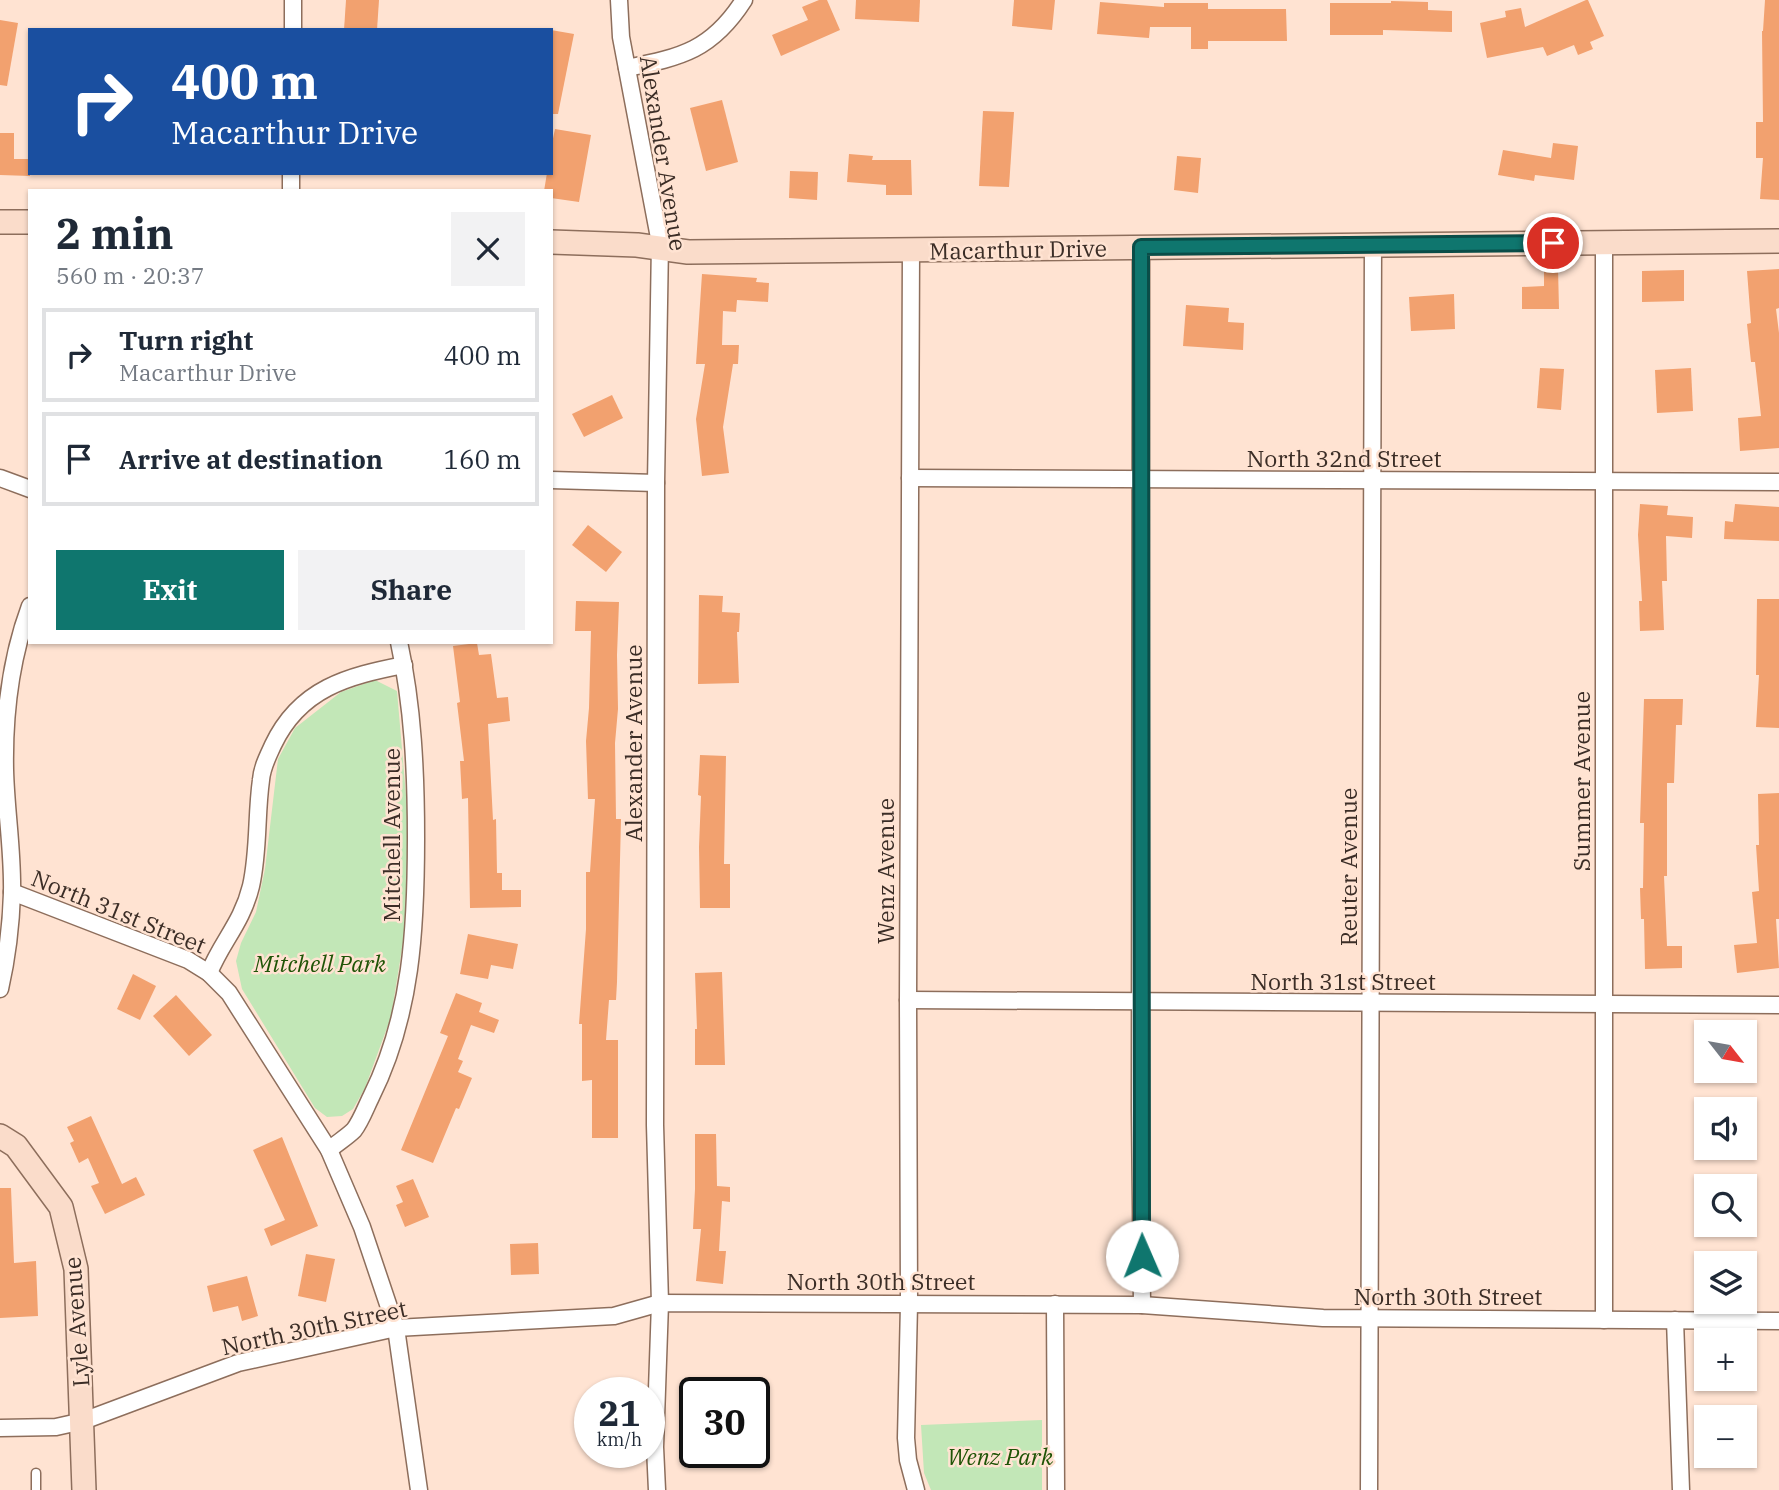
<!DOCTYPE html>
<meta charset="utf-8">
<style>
:root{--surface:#fff;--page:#f2f2f3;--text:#1f2937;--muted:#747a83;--line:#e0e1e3;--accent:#0f766e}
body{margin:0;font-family:"IBM Plex Serif",serif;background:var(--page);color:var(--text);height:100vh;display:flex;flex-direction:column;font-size:26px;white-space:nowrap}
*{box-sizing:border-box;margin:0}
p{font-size:23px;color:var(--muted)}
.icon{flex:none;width:38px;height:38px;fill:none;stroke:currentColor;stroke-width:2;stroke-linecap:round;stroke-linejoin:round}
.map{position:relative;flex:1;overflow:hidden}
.panel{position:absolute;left:28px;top:189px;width:525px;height:455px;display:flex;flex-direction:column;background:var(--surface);border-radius:0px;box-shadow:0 2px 5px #0004}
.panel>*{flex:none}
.banner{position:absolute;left:28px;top:28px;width:525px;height:147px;border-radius:0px;box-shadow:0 2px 5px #0004;background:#1a4fa0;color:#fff;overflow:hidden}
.needle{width:46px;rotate:121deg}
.tools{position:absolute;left:1694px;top:1020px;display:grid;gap:14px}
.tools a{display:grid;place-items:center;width:63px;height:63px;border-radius:0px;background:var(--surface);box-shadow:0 2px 5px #0004;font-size:35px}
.speed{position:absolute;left:574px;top:1377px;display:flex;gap:14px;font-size:35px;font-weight:700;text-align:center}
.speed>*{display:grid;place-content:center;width:91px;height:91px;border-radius:50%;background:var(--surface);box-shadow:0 2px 5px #0004;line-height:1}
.speed small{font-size:18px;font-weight:400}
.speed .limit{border:4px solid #111;border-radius:10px;background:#fff;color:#111}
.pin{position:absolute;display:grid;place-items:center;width:60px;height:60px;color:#fff;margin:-30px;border:4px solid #fff;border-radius:50%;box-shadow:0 2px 7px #0007}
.me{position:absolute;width:77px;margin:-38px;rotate:359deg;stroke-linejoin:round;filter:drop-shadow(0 0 5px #0008)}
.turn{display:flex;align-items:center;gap:24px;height:147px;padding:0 28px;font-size:32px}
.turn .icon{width:91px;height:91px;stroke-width:2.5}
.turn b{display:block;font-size:49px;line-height:60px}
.round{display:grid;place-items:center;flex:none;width:74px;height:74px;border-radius:0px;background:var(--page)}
.headline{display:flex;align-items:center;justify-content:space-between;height:119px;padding:0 28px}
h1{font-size:42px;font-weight:700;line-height:52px}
.cta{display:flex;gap:14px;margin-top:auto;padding:14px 28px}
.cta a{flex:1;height:80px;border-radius:0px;background:var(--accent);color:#fff;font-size:28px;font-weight:700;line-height:80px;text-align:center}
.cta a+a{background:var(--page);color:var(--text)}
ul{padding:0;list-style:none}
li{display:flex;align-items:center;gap:21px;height:94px;margin:0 14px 10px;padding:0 14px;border:4px solid var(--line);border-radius:0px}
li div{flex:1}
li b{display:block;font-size:26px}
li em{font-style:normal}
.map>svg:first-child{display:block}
</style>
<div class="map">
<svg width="1779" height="1490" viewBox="0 0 1779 1490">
<rect width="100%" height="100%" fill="#ffe3d2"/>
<g fill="#c2e7b7">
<path d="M375,680L397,691L407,807L410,899L391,1017L365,1088L353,1109L342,1116L327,1117L315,1108L242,989L236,961L241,943L256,912L265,869L278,759L295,728L341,692Z"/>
<path d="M1042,1420V1490H931L924,1473L921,1425Z"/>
</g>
<g fill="#f2a16f">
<path d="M346,0H379L377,30H344Z"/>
<path d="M819,0H827L840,30L781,56L772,35L808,20L802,7Z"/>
<path d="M856,0H920L919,22L855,19Z"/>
<path d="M1014,0H1055L1052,30L1012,26Z"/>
<path d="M1586,0H1588L1604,36L1590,42L1593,49L1578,55L1574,45L1547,56L1543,47L1487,58L1480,23L1506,17L1505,11L1521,8L1525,27Z"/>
<path d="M1765,0H1779V200L1760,199L1763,158H1756V122H1763L1762,31H1763Z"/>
<path d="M1391,1L1428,2V10L1452,11V32L1383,30V35H1330V3H1391Z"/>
<path d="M1100,2L1164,7V3H1208V9H1286L1287,41H1208V49H1191V27H1150L1149,38L1097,34Z"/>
<path d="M0,20L18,23L7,86L0,85Z"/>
<path d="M551,30L574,34L558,114H551Z"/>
<path d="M722,100L738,162L706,171L690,108Z"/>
<path d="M983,111L1014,112L1009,187L979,186Z"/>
<path d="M555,129L591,135L579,202L551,198V191H544L547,173H551V148Z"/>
<path d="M0,133H14V159H30V176L0,175Z"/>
<path d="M1553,143L1578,146L1574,180L1535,175L1534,181L1498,175L1503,150L1551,158Z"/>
<path d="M849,154L873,156L872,160H911L912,195H886V185L847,182Z"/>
<path d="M1177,156L1201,158L1198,193L1174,190Z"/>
<path d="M790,171L818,172L817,200L789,198Z"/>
<path d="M1544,268H1558L1559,309H1522V287L1544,286Z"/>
<path d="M1779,269V308L1776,309L1779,333V448L1740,451L1738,418L1761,416L1755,362H1751L1747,324L1751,323L1747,271Z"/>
<path d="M1684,270V301L1642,302V271Z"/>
<path d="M702,274L757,278L756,282L769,283L768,302L737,300L736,312L723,311L722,345H739L738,364H733L723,427L729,473L702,476L696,419L705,364H696Z"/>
<path d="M1454,294L1455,329L1411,331L1409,297Z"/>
<path d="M1186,305L1229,308L1228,322L1244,323L1243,350L1183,346Z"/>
<path d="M1540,368L1564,369L1561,410L1537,408Z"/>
<path d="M1691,368L1693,411L1657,413L1655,370Z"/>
<path d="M612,395L623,418L584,437L572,414Z"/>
<path d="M1640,504L1668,506L1667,515L1693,517L1692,538L1666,536L1667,581H1662L1664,630L1640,631L1639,601H1642L1638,535Z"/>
<path d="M1735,504L1779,507V541L1724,539L1725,521L1733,522Z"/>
<path d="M588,525L622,552L606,572L572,545Z"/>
<path d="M699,595L723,596L722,612L740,613L739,632H737L739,683L698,684Z"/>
<path d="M1757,599H1779V728L1756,727L1759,675H1756Z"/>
<path d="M576,601L619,602L617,655L618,709L615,743L616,819H621L617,982L616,1000H609L606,1040H618V1138H592V1080L582,1081V1024H579L586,929V872H590L595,799H588L586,741L589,708L591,631H575Z"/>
<path d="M477,643L479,655L491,654L497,698L508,697L510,721L488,724L493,820L496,819L497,873H502V890H521V907L470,908L468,798L462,799L460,761H464L457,703L460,702L453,646Z"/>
<path d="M1644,699H1683L1682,725H1676L1674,783H1667V876H1664L1667,946H1682V968L1645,969L1644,919H1641L1640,888H1643L1644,823H1640Z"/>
<path d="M700,755L726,756L724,864H730V908H700L699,847L701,796L698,795Z"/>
<path d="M1779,793V919H1776L1779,968L1737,973L1734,945L1757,943L1752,892L1759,891L1756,845H1759L1758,794Z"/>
<path d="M468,934L518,944L513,969L491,965L488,979L460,974Z"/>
<path d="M722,972L725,1065H695V1029H697L695,973Z"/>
<path d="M133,974L156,986L140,1020L117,1009Z"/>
<path d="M456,993L482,1003L479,1012L499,1020L494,1033L471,1025L458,1059L463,1061L458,1072L472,1078L459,1109L456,1108L433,1163L401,1150L448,1036L440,1033Z"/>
<path d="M176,995L212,1035L189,1056L153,1016Z"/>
<path d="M91,1116L122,1184L136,1177L145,1195L105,1214L91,1186L99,1183L88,1158L79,1163L70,1143L74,1141L67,1127Z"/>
<path d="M695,1134H716L717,1186L730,1187V1202L722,1201L719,1251H726L723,1284L696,1281L701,1229H693L695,1189Z"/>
<path d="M282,1137L318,1226L271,1246L264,1229L285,1220L253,1150Z"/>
<path d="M413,1179L429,1217L405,1227L396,1205L403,1202L396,1186Z"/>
<path d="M0,1188H11L14,1263L36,1261L38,1316L0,1318Z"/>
<path d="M538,1243L539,1274L511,1275L510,1244Z"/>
<path d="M306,1254L335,1259L326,1302L298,1296Z"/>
<path d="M247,1276L258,1316L242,1321L238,1306L213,1312L207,1286Z"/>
</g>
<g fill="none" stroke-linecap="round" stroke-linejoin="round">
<g stroke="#8d6e5c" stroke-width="11">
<path id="lane" d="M36,1473V1490"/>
</g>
<g stroke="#8d6e5c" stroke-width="19">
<g id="street">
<path d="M293,0V30"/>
<path d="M619,0L621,37L660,243L656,483L655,1125L660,1303L655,1447L657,1490"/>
<path d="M627,68C682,57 712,50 744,0"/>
<path d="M291,191V173"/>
<path d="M1604,242V1320"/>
<path d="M1141,247L1140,1109L1142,1305"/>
<path d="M911,250L908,1000L909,1304L906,1438L908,1460L916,1490"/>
<path d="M0,478L30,489"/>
<path d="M910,478L1779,482"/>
<path d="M551,480L656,483"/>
<path d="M12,892L188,960L209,973L229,993L329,1150L362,1227L396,1328L419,1490"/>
<path d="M209,973C222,941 242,923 251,886C259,851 256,815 261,780C262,767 268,756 273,745C300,688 348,676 404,665"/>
<path d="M0,989C7,958 11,926 12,893C13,852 6,811 5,770C4,716 11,657 30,606"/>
<path d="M908,1000L1779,1005"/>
<path d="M329,1150C337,1143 347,1137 354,1130C361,1121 366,1107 371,1097C412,1015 416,927 416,838C416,772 413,707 399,642"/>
<path d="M1055,1304L1056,1490"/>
<path d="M1675,1320L1681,1490"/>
<path d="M0,1428L56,1427L83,1421L238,1363L396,1328L614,1316L660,1303L1142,1305L1323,1318L1779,1321"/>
<path d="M1369,1490L1373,245"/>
</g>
</g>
<g stroke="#8d6e5c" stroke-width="26">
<g id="secondary">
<path d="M0,222H30"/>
<path d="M551,242L637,245L688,252L1779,241"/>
<path d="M0,1136L16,1146L61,1207L76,1269L84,1490"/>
</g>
</g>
<use href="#lane" stroke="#fff" stroke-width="8"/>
<use href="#street" stroke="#fff" stroke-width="16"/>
<use href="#secondary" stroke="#fadcca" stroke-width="23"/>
</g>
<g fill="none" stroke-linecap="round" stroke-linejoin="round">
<g stroke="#0a4d48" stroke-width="18">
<path id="route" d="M1142,1256L1141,247L1553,243"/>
</g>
<use href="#route" stroke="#0f766e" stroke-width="12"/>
</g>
<g text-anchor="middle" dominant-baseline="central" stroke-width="5" stroke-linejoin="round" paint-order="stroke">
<g font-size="23" fill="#3b2d26" stroke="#ffe3d2">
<text transform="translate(664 153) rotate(81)">Alexander Avenue</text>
<text transform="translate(1018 249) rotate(-1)">Macarthur Drive</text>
<text x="1344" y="458">North 32nd Street</text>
<text transform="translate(633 743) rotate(-90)">Alexander Avenue</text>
<text transform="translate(1581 781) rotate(-90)">Summer Avenue</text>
<text transform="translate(391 835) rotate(-90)">Mitchell Avenue</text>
<text transform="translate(1348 867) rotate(-90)">Reuter Avenue</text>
<text transform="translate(885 871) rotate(-90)">Wenz Avenue</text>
<text transform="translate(119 911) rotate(22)">North 31st Street</text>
<text x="1343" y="981">North 31st Street</text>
<text x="881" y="1281">North 30th Street</text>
<text x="1448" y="1296">North 30th Street</text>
<text transform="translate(76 1322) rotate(-94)">Lyle Avenue</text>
<text transform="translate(314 1327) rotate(-12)">North 30th Street</text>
</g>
<g font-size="23" font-style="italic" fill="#1f5406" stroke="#ffe3d2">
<text x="320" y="963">Mitchell Park</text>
<text x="1000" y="1456">Wenz Park</text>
</g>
</g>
</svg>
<div class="tools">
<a><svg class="needle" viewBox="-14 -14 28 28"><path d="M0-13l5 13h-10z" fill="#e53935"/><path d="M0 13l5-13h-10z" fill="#747a83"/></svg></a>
<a><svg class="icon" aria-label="sound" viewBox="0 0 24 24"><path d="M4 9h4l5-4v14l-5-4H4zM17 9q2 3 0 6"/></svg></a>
<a><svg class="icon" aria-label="search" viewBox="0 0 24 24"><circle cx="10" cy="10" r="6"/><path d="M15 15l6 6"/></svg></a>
<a><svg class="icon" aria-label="layers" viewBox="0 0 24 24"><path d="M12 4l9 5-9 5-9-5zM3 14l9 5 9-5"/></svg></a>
<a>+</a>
<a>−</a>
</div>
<div class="speed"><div>21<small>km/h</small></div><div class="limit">30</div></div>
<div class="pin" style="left:1553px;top:243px;background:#d93025"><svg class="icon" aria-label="arrive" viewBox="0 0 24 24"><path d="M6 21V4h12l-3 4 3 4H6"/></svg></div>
<svg class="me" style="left:1142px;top:1256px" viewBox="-20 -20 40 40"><circle r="19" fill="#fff"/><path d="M0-13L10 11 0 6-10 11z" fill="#0f766e"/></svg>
<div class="banner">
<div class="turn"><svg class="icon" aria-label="right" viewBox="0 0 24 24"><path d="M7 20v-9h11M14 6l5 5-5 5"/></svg><div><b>400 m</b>Macarthur Drive</div></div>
</div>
<section class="panel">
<div class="headline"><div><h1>2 min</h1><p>560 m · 20:37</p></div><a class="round"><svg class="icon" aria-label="close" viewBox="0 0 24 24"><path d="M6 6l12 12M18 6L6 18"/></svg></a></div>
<ul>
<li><svg class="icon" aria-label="right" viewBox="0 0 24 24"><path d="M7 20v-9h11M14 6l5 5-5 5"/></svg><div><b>Turn right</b><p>Macarthur Drive</p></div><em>400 m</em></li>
<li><svg class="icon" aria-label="arrive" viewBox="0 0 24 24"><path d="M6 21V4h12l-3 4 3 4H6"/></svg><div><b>Arrive at destination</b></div><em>160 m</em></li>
</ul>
<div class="cta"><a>Exit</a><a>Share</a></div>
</section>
</div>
